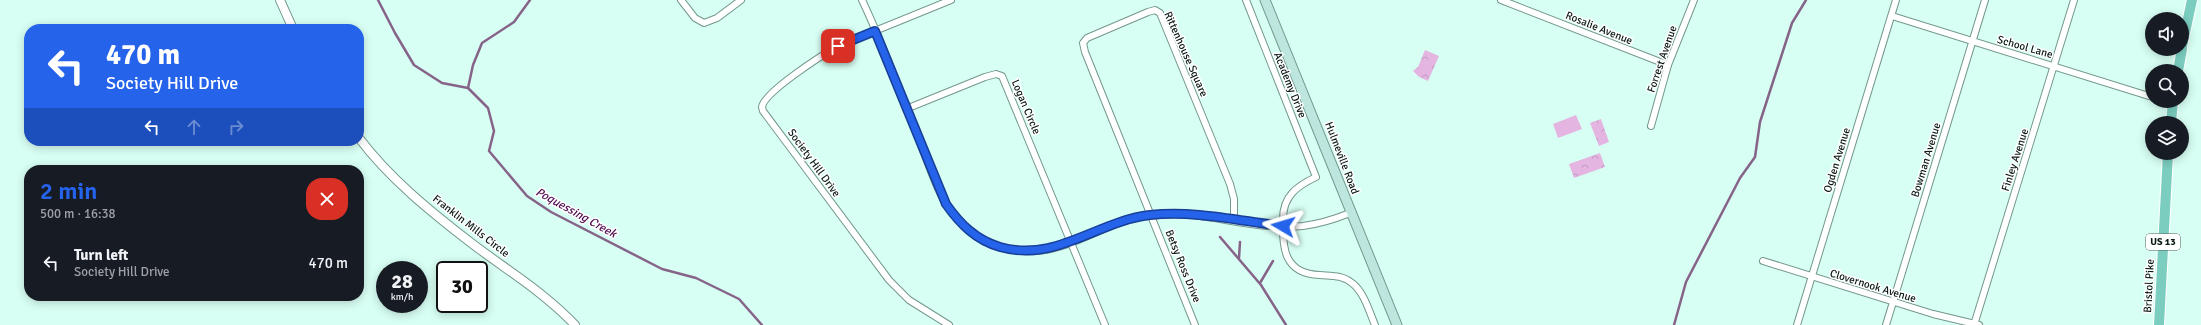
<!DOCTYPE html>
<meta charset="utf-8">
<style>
:root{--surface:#171b24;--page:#20242c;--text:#f1f3f6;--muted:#9ea1a6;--accent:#2563eb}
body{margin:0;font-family:Signika,sans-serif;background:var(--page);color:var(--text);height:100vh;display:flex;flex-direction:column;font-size:15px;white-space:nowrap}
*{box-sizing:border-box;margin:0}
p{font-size:13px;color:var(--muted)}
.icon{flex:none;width:22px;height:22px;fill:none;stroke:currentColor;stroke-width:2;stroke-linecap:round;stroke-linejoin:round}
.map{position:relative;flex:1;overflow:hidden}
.side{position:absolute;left:24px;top:165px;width:340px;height:136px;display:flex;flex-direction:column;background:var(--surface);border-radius:16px;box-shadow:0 2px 10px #0003}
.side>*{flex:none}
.guide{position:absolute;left:24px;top:24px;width:340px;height:122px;border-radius:16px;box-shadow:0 2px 10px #0003;background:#2563eb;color:#fff;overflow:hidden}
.buttons{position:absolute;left:2145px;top:12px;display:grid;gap:8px}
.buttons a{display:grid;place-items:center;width:44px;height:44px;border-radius:50%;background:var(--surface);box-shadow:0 2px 10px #0003;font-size:20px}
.speed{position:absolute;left:376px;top:261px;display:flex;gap:8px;font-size:20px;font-weight:700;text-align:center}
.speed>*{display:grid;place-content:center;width:52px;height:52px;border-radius:50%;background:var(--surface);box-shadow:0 2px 10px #0003;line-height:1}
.speed small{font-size:10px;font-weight:400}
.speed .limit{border:2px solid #111;border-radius:6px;background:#fff;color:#111}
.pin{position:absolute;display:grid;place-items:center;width:34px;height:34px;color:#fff;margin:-17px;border-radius:8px;box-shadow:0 2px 6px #0006}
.me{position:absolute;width:44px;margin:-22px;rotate:277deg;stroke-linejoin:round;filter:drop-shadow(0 0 3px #0008)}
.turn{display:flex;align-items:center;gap:14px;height:84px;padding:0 16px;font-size:18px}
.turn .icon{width:52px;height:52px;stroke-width:2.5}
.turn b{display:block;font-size:28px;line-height:34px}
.lanes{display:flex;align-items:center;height:38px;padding:0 16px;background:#0003;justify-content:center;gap:20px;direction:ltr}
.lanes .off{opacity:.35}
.round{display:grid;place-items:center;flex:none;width:42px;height:42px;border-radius:16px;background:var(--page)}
.overview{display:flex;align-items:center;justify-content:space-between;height:68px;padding:0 16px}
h1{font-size:24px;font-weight:600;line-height:30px;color:var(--accent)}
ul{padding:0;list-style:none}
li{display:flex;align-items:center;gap:12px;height:60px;padding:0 16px}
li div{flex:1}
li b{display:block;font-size:15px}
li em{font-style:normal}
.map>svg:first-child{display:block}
</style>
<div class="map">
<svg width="2201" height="325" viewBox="0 0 2201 325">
<defs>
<pattern id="park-crowns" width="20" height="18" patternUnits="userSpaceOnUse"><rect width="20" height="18" fill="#e4b5e1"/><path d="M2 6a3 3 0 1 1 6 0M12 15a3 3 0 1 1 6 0" fill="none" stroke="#c29bc0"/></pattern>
</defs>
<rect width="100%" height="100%" fill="#d8fff4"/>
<path fill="#e4b5e1" d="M1576,115L1582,129L1558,138L1553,124Z"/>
<g fill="url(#park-crowns)">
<path d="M1425,50L1439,56L1428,81L1419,77L1413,71L1418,67Z"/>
<path d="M1601,119L1609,142L1599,146L1590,123Z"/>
<path d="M1600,153L1605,167L1574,178L1569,164Z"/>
</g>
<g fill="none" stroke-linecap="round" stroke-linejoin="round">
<g stroke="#866388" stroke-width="2.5">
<path d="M378,0L395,33L414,65L442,83L468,88L488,108L494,131L489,151L527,196L551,212L662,269L696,278L739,299L762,325"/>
<path d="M468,88L473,65L482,43L514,22L530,0"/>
<path d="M1220,237L1261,285L1286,325"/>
<path d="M1239,258L1240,242"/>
<path d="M1260,283L1273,261"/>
<path d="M1674,325L1686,282L1740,178L1755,157L1760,122L1792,23L1806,0"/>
</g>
<g stroke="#73978d" stroke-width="8">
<g id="minor">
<path d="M681,0L695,18L704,23L717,18L741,0"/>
<path d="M862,0C884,46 901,95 920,142C931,170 939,201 961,223C980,243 1008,253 1035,251C1076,249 1113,217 1157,214C1206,211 1254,231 1303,226C1319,224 1335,219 1350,213"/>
<path d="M1246,0L1316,177C1297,186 1283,196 1283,219C1282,248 1284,274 1320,275C1332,276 1342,275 1352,283C1364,292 1369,311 1375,325"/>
<path d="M1501,0L1668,65"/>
<path d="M1892,16L2152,97"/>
<path d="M906,109L985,77L996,74L1002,76L1105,325"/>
<path d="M1651,126L1668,65L1694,0"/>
<path d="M1763,261L1933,314L1979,325"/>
<path d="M949,325L909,300L889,280L763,111L762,107C764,92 824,54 838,46L951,0"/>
<path d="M1195,325L1085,52L1083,43L1087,38L1148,12L1155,10L1160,13L1230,184L1234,199V221"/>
<path d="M1797,325L1896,0"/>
<path d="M1886,325L1985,0"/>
<path d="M1974,325L2074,0"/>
</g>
</g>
<g stroke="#73978d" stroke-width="10">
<g id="tertiary">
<path d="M280,0L293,29"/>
<path d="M359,138C389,178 431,212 470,242C505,269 544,292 575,325"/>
</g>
</g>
<g stroke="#73978d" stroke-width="11">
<path id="secondary" d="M1265,0L1397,325"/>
</g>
<g stroke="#fff" stroke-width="12">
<g id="primary">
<path d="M2182,46L2192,0"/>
<path d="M2178,71L2182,49"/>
<path d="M2171,123L2173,101"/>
<path d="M2159,325L2168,153"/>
</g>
</g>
<use href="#minor" stroke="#fff" stroke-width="6"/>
<use href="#tertiary" stroke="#fff" stroke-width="8"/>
<use href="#secondary" stroke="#bde6df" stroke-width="9"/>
<use href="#primary" stroke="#7bcebf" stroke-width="10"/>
</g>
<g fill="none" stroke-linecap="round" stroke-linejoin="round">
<g stroke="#184099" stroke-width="10">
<path id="route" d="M838,46L875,31L946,204C960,224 976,240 1000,247C1056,263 1097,221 1150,215C1194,210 1240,221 1283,226"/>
</g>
<use href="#route" stroke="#2563eb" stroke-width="7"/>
</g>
<g text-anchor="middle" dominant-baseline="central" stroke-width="3" stroke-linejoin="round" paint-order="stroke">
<rect fill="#fff" stroke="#545e5c" stroke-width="1" x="2146" y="234" width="34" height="16" rx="3"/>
<g font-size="10" font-weight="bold" fill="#0b1916">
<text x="2163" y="242">US 13</text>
</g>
<g font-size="11" fill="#0b1916" stroke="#fff">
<text transform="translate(1599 28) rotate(22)">Rosalie Avenue</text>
<text transform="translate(2025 47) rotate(16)">School Lane</text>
<text transform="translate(1186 54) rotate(66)">Rittenhouse Square</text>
<text transform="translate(1662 59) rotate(-71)">Forrest Avenue</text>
<text transform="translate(1290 85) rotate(68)">Academy Drive</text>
<text transform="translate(1026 107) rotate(67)">Logan Circle</text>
<text transform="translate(1342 158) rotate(69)">Hulmeville Road</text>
<text transform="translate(1837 160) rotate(-73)">Ogden Avenue</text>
<text transform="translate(1926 160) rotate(-73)">Bowman Avenue</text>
<text transform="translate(2015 160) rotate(-72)">Finley Avenue</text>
<text transform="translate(814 163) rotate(54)">Society Hill Drive</text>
<text transform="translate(471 226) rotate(38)">Franklin Mills Circle</text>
<text transform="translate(1183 266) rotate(68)">Betsy Ross Drive</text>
<text transform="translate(1873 286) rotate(17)">Clovernook Avenue</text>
<text transform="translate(2149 286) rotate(-87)">Bristol Pike</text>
</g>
<g font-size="12" font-style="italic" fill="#520c52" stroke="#fff">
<text transform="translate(576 213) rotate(29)">Poquessing Creek</text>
</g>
</g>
</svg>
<div class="buttons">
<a><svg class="icon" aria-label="sound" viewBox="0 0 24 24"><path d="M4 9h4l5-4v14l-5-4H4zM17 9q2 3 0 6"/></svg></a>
<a><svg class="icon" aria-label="search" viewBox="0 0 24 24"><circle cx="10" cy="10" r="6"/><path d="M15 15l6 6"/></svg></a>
<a><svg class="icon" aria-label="layers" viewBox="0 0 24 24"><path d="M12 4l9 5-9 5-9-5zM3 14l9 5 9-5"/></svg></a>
</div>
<div class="speed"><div>28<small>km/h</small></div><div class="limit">30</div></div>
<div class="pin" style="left:838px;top:46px;background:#d93025"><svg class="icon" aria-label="arrive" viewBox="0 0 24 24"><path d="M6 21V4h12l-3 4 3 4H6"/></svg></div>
<svg class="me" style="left:1283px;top:226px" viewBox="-20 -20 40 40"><path d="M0-17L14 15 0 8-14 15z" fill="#2563eb" stroke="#fff" stroke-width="4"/></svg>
<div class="guide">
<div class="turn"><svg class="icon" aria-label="left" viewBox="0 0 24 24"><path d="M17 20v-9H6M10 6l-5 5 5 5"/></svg><div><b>470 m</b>Society Hill Drive</div></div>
<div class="lanes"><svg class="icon" aria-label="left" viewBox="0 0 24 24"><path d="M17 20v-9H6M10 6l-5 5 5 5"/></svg><svg class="icon off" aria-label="ahead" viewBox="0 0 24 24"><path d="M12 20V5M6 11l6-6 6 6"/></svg><svg class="icon off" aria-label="right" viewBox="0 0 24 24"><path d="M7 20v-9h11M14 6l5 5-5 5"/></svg></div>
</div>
<section class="side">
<div class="overview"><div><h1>2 min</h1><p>500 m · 16:38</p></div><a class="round" style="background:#d93025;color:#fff"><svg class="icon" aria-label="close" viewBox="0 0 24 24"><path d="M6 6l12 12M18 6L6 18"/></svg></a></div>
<ul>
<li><svg class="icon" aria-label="left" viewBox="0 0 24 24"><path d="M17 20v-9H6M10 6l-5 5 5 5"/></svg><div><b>Turn left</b><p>Society Hill Drive</p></div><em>470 m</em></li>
</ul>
</section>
</div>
